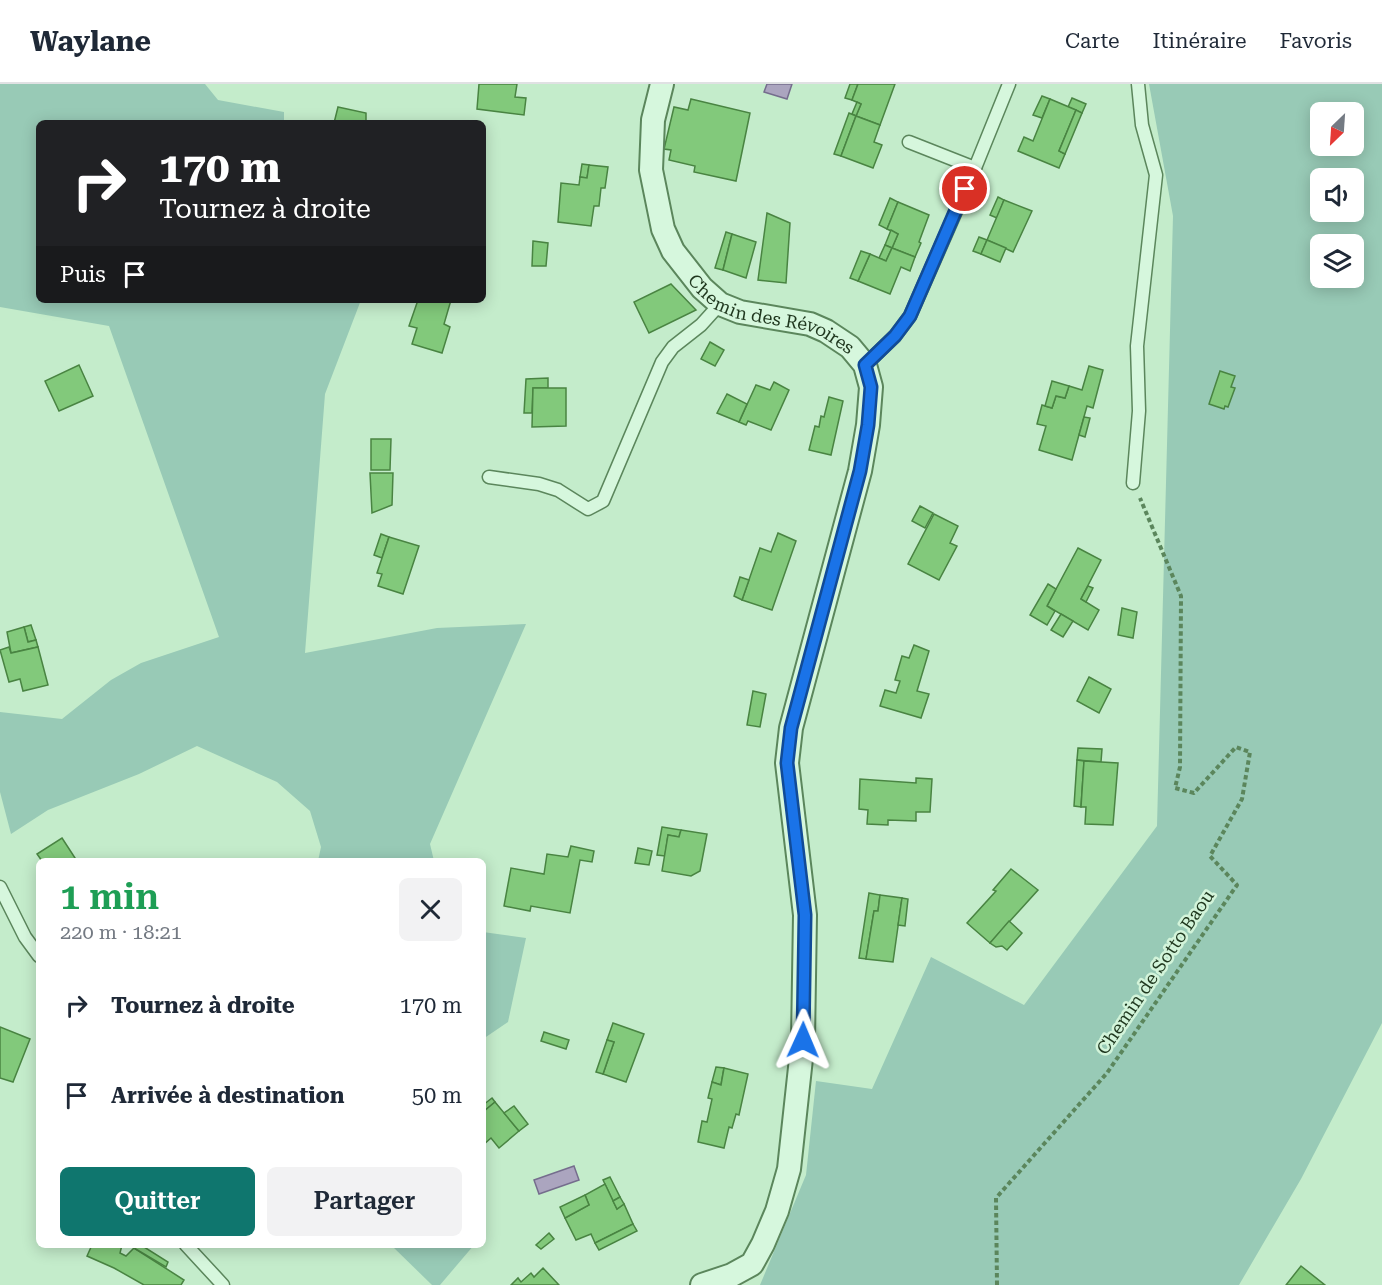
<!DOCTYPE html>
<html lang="fr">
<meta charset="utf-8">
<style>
:root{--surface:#fff;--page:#f2f2f3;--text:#1f2937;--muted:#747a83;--line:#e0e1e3;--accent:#0f766e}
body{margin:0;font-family:"Roboto Serif",serif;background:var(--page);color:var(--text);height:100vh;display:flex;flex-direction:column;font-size:22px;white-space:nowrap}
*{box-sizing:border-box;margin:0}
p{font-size:20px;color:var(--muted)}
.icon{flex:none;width:33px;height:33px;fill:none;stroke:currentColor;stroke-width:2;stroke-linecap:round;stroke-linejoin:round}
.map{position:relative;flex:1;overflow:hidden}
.drawer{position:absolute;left:36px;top:774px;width:450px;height:390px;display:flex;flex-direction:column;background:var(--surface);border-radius:9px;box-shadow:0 3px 15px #0003}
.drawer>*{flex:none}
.hud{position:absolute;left:36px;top:36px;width:450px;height:183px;border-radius:9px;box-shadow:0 3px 15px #0003;background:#202124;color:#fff;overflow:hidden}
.needle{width:39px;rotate:205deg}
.controls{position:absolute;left:1310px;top:18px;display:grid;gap:12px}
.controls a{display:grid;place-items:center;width:54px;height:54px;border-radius:9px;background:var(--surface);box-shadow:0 3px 15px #0003;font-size:30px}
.pin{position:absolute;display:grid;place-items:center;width:51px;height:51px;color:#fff;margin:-26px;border:3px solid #fff;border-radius:50%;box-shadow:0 2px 6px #0007}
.me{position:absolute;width:66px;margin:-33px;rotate:1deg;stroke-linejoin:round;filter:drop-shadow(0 0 4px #0008)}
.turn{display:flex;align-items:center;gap:21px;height:126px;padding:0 24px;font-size:27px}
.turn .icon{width:78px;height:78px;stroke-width:2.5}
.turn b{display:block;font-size:42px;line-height:51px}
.then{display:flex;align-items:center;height:57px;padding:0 24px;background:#0003;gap:12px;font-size:22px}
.round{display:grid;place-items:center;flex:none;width:63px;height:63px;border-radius:9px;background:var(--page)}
.headline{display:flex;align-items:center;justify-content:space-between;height:102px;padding:0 24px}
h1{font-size:36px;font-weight:600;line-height:45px;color:#1e9e55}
.primary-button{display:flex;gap:12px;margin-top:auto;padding:12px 24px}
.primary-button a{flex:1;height:69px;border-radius:9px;background:var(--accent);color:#fff;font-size:24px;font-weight:600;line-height:69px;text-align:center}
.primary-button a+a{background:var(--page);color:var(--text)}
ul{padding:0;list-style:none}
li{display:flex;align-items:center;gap:18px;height:90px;padding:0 24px}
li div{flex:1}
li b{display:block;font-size:22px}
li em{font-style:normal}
header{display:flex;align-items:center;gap:36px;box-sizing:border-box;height:84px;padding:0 30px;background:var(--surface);border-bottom:2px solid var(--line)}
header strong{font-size:28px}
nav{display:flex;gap:33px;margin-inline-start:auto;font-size:21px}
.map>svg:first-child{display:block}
</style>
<header>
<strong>Waylane</strong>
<nav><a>Carte</a><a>Itinéraire</a><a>Favoris</a></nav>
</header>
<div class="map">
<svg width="1382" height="1201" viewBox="0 0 1382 1201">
<rect width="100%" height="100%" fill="#c4eccb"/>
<g fill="#98cab6" fill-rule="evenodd">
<path d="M0,0H205L218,16L284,28V39H39V216H361L325,310L305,569L437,544L526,540L430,760L434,777H318L321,763L310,727L277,698L197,662L139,690L48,726L11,750L0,708V628L62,635L111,596L141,579L219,553L109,242L0,223Z"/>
<path d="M1149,0H1382V939L1301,1095L1239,1201H760L806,1091L816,997L872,1005L931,873L1024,921L1157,742L1173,132ZM1320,28H1353V62H1320ZM1320,94H1353V128H1320ZM1320,160H1353V194H1320Z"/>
<path d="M483,848L526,854L508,938L483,955Z"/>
<path d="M391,1161H474L440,1201H432Z"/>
</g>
<g fill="#aba5bf" stroke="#756d8d" stroke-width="1.5">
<path d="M767,0H792L787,15L764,8Z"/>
<path d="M574,1082L579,1096L539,1110L534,1096Z"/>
</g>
<g fill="#82c97b" stroke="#498442" stroke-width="1.5">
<path d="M479,0H517L515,13L526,14L524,31L477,25Z"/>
<path d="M850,0H858L852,16L845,14Z"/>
<path d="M858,0H895L880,41L856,32L861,20L852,16Z"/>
<path d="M1042,12L1050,15L1042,34L1033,31Z"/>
<path d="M1072,14L1086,20L1082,29L1068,23Z"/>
<path d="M691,15L750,29L736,97L694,88L695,82L669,76L671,66L664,65L674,23L688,26Z"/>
<path d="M1050,15L1076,26L1059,67L1065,70L1059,84L1018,67L1024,53L1033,57Z"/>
<path d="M857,18L861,20L856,32L852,30Z"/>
<path d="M338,23L366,29V39H334Z"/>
<path d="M1076,26L1082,29L1065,70L1059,67Z"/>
<path d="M849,29L856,32L841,72L834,70Z"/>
<path d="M856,32L880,41L874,58L882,61L873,84L841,72Z"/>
<path d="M582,80L589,81L587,94L580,93Z"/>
<path d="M589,81L608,83L605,104H601L599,122H594L591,142L558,138L561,99L579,101L580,93L587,94Z"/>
<path d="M998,113L1004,116L997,134L990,131Z"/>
<path d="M890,114L898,118L887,145L879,141Z"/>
<path d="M1004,116L1032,127L1013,168L987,156Z"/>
<path d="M898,118L929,131L919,158L921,159L915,173L892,164L898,150L887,145Z"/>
<path d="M767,129L790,139L786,199L758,196Z"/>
<path d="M891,146L898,150L892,164L885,161Z"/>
<path d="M726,148L732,150L723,186L715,184Z"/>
<path d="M732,150L756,158L746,194L723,186Z"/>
<path d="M979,153L987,156L981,170L973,167Z"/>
<path d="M987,156L1006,164L1000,178L981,170Z"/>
<path d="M533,157L548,159L546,182H532Z"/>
<path d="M885,161L892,164L886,177L879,174Z"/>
<path d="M892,164L915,173L910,187L901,183L890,210L858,197L870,170L886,177Z"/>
<path d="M861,167L870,170L858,197L850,194Z"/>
<path d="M671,200L696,226L649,249L634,218Z"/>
<path d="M418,216H451L444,240L450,243L442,269L412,260L417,244L409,242Z"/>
<path d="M710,258L724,266L715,282L701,275Z"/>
<path d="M79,281L93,312L59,327L45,297Z"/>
<path d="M1089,282L1103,286L1093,324L1087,322L1072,376L1039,366L1046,342L1037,340L1042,321L1052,324L1056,312L1065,314L1069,302L1082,306Z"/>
<path d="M1220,287L1235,292L1231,303L1235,304L1228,323L1225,322L1224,325L1209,320Z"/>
<path d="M548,294V304H533L532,329H524L526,295Z"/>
<path d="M1052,297L1069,302L1065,314L1056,312L1052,324L1045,322Z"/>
<path d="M774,298L789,306L771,346L748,337L746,341L739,338L756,301L770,306Z"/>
<path d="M533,304H566V342L532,343Z"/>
<path d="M727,310L747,320L739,338L717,329Z"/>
<path d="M829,313L843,317L831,371L809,366L815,342L819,343L821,332L824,333Z"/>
<path d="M1084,333L1090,334L1085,353L1079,351Z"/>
<path d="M371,355H391L390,386H371Z"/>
<path d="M370,389H393L392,421L372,429Z"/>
<path d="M920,422L933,429L925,444L912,437Z"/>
<path d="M934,430L958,442L950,459L957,462L939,496L908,480Z"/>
<path d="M778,449L796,457L772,526L742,516L760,464L771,468Z"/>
<path d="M381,450L389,453L382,474L374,471Z"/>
<path d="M389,453L419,462L403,510L378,502L382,490L377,489Z"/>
<path d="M1078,464L1101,476L1081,515L1099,526L1088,546L1047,522Z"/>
<path d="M740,493L749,496L742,516L734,512Z"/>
<path d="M1048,500L1056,505L1047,522L1055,527L1047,541L1030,531Z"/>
<path d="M1088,502L1093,504L1086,518L1081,515Z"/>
<path d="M1122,524L1137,528L1133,554L1118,551Z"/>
<path d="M1061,530L1073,537L1063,553L1051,546Z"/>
<path d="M31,541L36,556L28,558L24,543Z"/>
<path d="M24,543L28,558L36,556L38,563L11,569L7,548Z"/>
<path d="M914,561L929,567L917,607L929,610L921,634L880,622L885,606L896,609L900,597L895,596L902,572L909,574Z"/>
<path d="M9,563L11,569L38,563L48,601L23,607L20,595L9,598L0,566Z"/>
<path d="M1089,593L1111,605L1099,629L1077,617Z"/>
<path d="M753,607L766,610L760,643L747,641Z"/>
<path d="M1078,664L1102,665L1101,678L1077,676Z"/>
<path d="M1077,676L1084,677L1081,723L1074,722Z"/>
<path d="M1084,677L1118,679L1113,741L1085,740L1086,723H1081Z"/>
<path d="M916,694L932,695L930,728H916V737L888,736V741L867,740L868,726L859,725L860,695L916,699Z"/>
<path d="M662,743L681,746L679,753L668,751L665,772L657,771Z"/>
<path d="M681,746L707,750L700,787L691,792L662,787L668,751L679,753Z"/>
<path d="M62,754L77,777H42L37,770Z"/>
<path d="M571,762L594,767L592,778L580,776L570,829L531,822L530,827L504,822L511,784L544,790L547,770L568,773Z"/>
<path d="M638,764L652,767L649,781L635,779Z"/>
<path d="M1011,785L1038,806L990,859L967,839L996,807L993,806Z"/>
<path d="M869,809L880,811L878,827H874L866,875L859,874Z"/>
<path d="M880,811L902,814L893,878L866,875L874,827H878Z"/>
<path d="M902,814L908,815L905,842L898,841Z"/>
<path d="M1009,837L1022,849L1007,866L1002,862L996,863L990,859Z"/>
<path d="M613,939L644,950L626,998L603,990L614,958L607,956Z"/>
<path d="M0,943L30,955L13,998L0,994Z"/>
<path d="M544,948L569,956L566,965L541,957Z"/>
<path d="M607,956L614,958L603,990L596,988Z"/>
<path d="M716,983L724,984L721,1001L712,998Z"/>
<path d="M724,984L748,990L739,1031L736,1030L732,1044L729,1043L724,1064L698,1058L702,1037L707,1038L712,1015L708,1014L712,998L721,1001Z"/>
<path d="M492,1014L495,1018L483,1028V1021Z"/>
<path d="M495,1018L519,1047L499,1064L491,1054L483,1061V1028Z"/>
<path d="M514,1022L528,1040L519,1047L504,1029Z"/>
<path d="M610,1093L620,1113L613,1117L603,1096Z"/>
<path d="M605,1100L617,1125L624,1120L633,1140L595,1159L591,1150L576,1156L565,1134L589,1121L585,1111Z"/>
<path d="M585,1111L589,1121L565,1134L560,1123Z"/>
<path d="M620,1113L624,1120L617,1125L613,1117Z"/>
<path d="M633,1140L637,1147L599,1166L595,1159Z"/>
<path d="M549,1149L554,1155L541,1165L536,1161Z"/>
<path d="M92,1161H122L120,1169L126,1172L134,1164L184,1196L181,1201H144L114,1184L87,1172Z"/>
<path d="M136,1161H141L168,1178L166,1183L134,1164Z"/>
<path d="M1301,1182L1325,1201H1286Z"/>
<path d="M543,1184L559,1201H511L518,1194L521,1198L531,1189L534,1193Z"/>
</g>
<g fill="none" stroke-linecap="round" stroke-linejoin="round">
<g stroke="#5b865c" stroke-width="15">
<g id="service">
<path d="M975,84L1009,0"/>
<path d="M865,281L895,252L910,232L975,84L909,58"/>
<path d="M489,393L539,400L558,406L588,425L603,417L662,278L673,263L701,241L720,220"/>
<path d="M1133,399L1139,327L1137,262L1156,91L1142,41L1138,0"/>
<path d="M0,803L25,853L39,872"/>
<path d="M186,1161L223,1201"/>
</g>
</g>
<g stroke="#5b865c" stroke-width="26">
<g id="minor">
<path id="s1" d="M662,0L653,36L651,86L663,145L673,167L702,204L720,220L740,228L810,240L826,247L850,263L865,281L871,303L868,341L860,387L791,644L787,679L805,831L803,956L789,1085L777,1127L763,1160L752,1180L732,1191L702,1201"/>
</g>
</g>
<path stroke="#5b865c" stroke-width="4" stroke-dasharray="4.5 3" stroke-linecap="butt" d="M997,1201L996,1114L1107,989L1237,801L1210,772L1242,715L1250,668L1236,663L1194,709L1175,704L1180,683L1181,512L1140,414"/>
<use href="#service" stroke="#d6f7dd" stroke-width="12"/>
<use href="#minor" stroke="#d6f7dd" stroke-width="22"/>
</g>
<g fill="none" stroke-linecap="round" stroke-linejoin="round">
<g stroke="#114b97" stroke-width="15">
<path id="route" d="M803,956L805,831L787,679L791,644L860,387L868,341L871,303L865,281L895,252L910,232L965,105"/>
</g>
<use href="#route" stroke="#1a73e8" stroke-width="10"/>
</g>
<g text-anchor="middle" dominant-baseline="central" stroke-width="5" stroke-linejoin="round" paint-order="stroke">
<g font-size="18" fill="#1f371e" stroke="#d3f4da">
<text stroke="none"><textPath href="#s1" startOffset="294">Chemin des Révoires</textPath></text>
<text transform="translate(1155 888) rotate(-56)">Chemin de Sotto Baou</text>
</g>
</g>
</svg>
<div class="controls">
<a><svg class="needle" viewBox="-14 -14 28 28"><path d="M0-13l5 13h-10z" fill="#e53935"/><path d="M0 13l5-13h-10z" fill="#747a83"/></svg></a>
<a><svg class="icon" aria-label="sound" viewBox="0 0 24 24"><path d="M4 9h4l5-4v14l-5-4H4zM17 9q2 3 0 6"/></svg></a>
<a><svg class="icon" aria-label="layers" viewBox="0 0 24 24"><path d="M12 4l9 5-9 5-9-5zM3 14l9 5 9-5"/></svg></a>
</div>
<div class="pin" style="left:965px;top:105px;background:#d93025"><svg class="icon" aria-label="arrive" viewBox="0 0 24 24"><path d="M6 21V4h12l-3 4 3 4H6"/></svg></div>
<svg class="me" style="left:803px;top:956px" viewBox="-20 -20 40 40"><path d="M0-17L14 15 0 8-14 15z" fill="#1a73e8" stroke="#fff" stroke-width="4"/></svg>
<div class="hud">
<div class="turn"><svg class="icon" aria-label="right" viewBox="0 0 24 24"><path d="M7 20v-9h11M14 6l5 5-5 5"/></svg><div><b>170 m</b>Tournez à droite</div></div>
<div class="then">Puis<svg class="icon" aria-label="arrive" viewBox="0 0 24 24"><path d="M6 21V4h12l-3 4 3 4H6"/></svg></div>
</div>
<section class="drawer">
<div class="headline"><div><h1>1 min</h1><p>220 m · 18:21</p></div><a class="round"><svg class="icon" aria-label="close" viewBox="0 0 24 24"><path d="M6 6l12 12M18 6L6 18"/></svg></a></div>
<ul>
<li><svg class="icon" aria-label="right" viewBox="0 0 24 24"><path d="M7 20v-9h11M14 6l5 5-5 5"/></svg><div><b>Tournez à droite</b></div><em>170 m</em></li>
<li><svg class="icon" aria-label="arrive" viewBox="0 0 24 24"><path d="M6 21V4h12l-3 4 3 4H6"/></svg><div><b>Arrivée à destination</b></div><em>50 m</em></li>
</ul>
<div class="primary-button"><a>Quitter</a><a>Partager</a></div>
</section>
</div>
